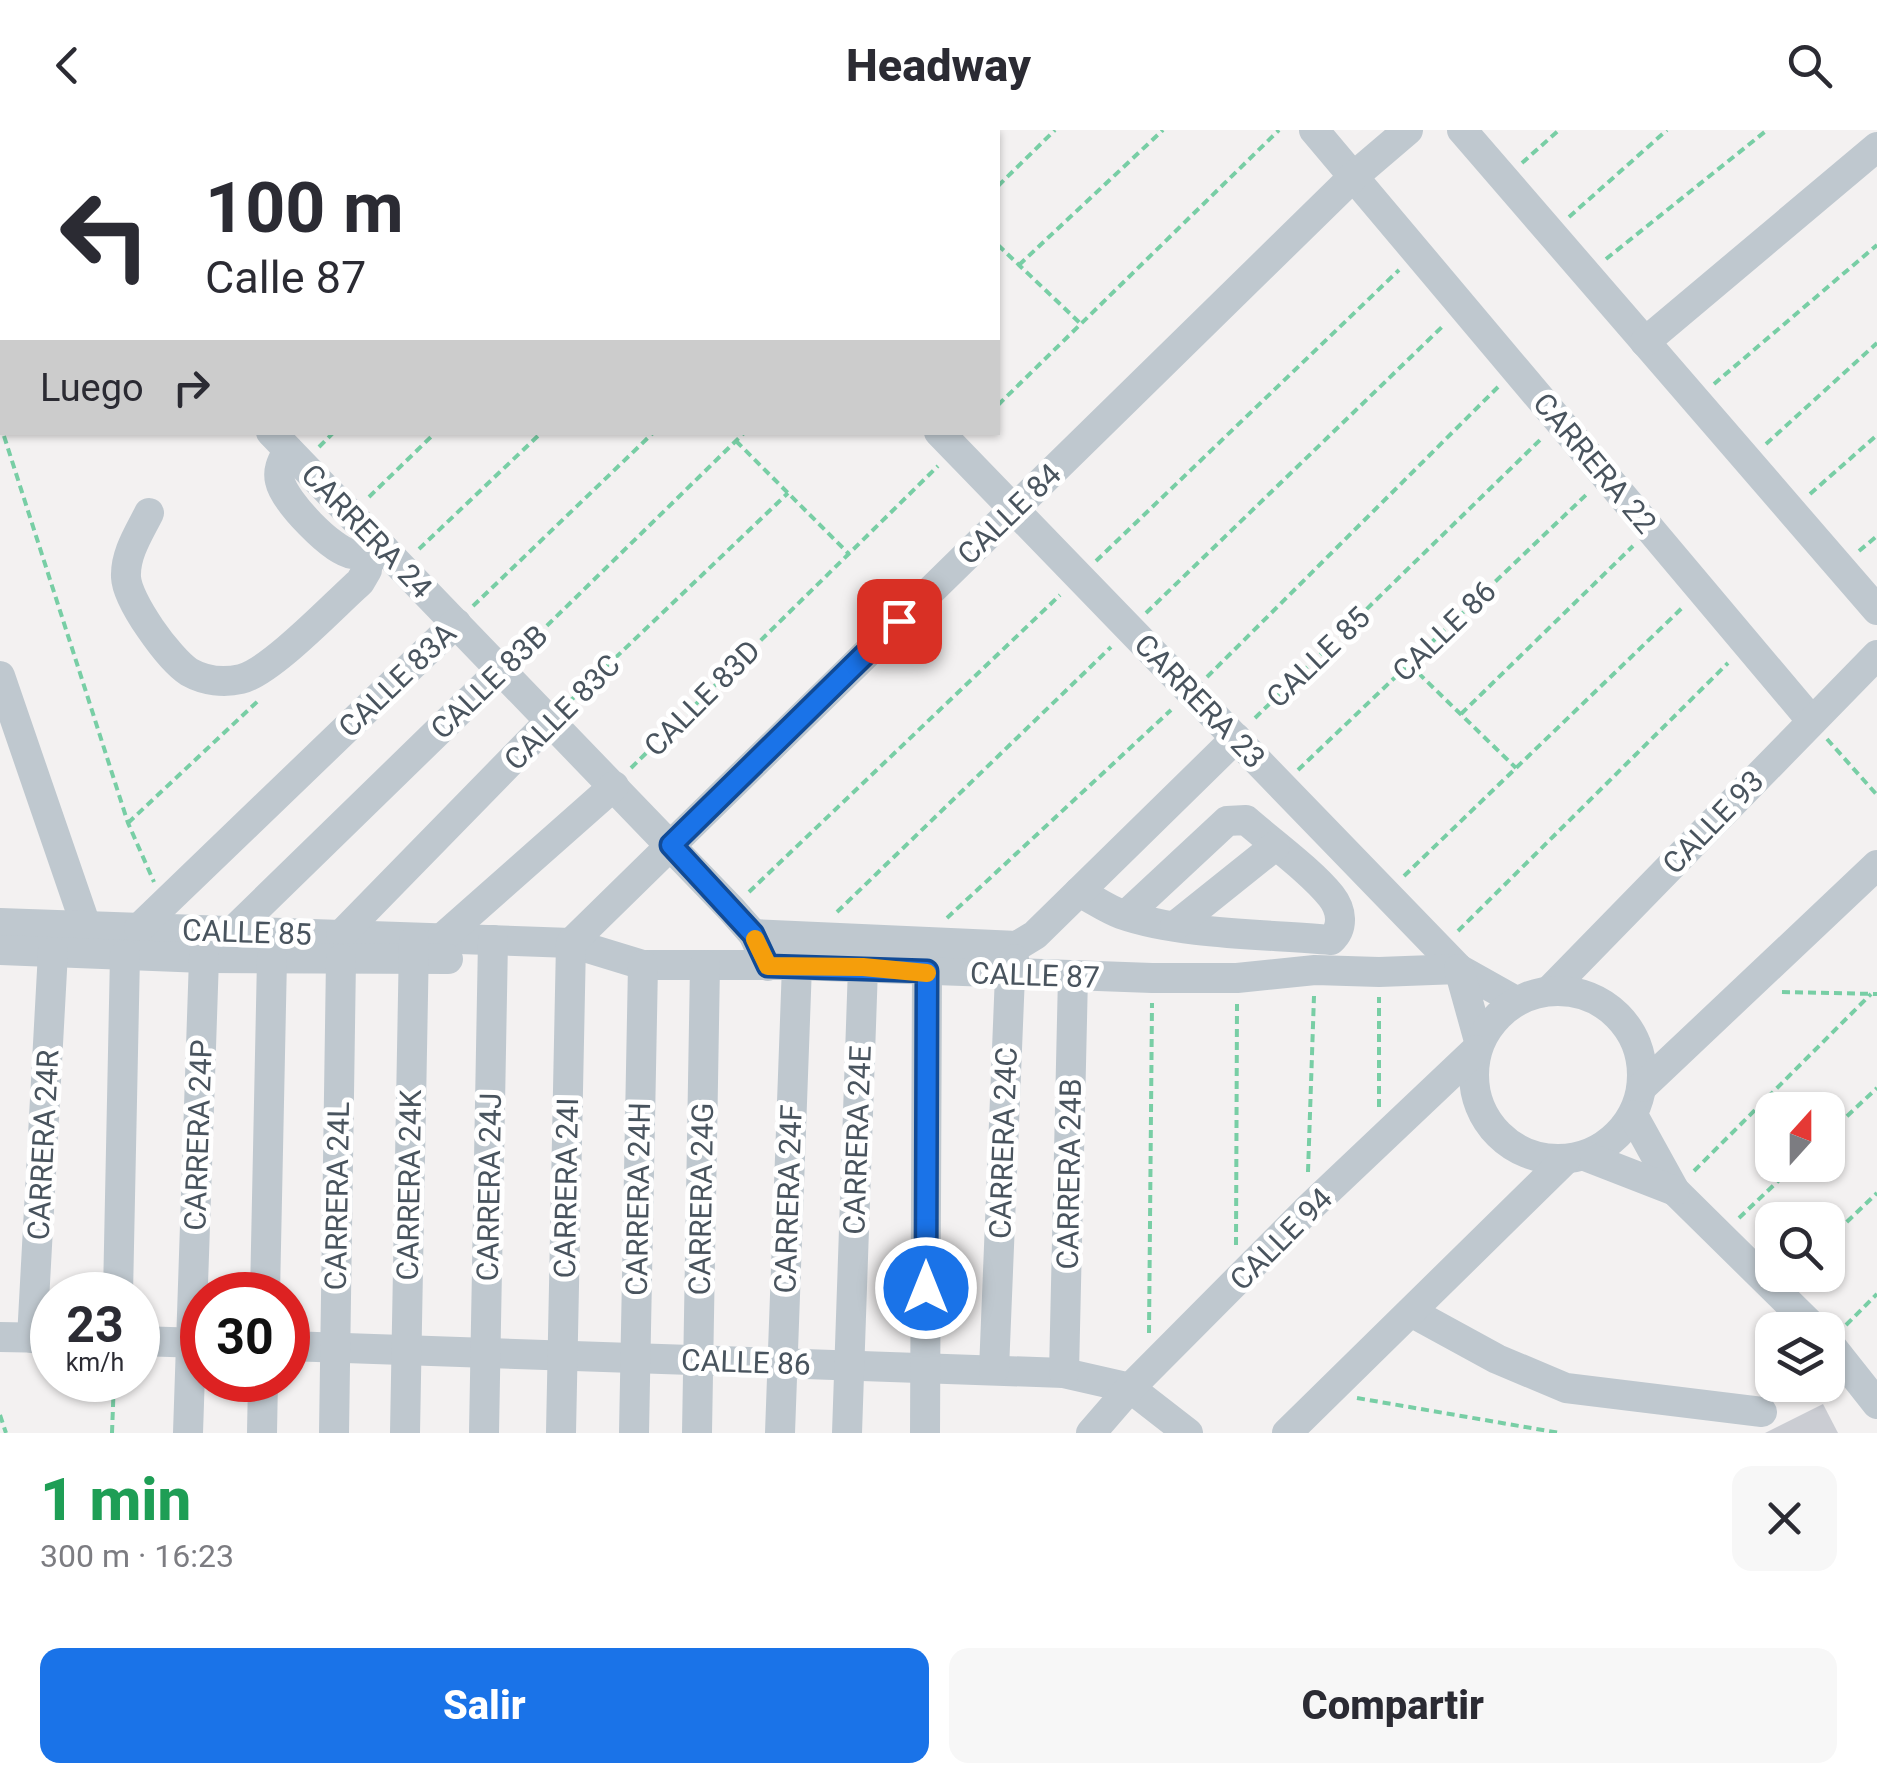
<!DOCTYPE html>
<html lang="es">
<meta charset="utf-8">
<style>
:root{--surface:#fff;--page:#f7f7f7;--text:#2b2b33;--muted:#7c7c81;--accent:#1a73e8}
body{margin:0;font-family:Roboto,sans-serif;background:var(--page);color:var(--text);height:100vh;display:flex;flex-direction:column;font-size:38px;white-space:nowrap}
*{box-sizing:border-box;margin:0}
p{font-size:32px;color:var(--muted)}
.icon{flex:none;width:55px;height:55px;fill:none;stroke:currentColor;stroke-width:2;stroke-linecap:round;stroke-linejoin:round}
.map{position:relative;height:1303px;overflow:hidden}
.panel{display:flex;flex-direction:column;background:var(--surface);flex:1}
.panel>*{flex:none}
.hud{position:absolute;left:0px;top:0px;width:1000px;height:305px;box-shadow:0 2px 8px #0004;background:#fff;color:var(--text);overflow:hidden}
.needle{width:65px;rotate:21deg}
.fabs{position:absolute;left:1755px;top:962px;display:grid;gap:20px}
.fabs a{display:grid;place-items:center;width:90px;height:90px;border-radius:20px;background:var(--surface);box-shadow:0 2px 8px #0004;font-size:50px}
.speed{position:absolute;left:30px;top:1142px;display:flex;gap:20px;font-size:50px;font-weight:700;text-align:center}
.speed>*{display:grid;place-content:center;width:130px;height:130px;border-radius:50%;background:var(--surface);box-shadow:0 2px 8px #0004;line-height:1}
.speed small{font-size:25px;font-weight:400}
.speed .limit{border:15px solid #d22;background:#fff;color:#111}
.pin{position:absolute;display:grid;place-items:center;width:85px;height:85px;color:#fff;margin:-42px;border-radius:20px;box-shadow:0 5px 15px #0006}
.me{position:absolute;width:110px;margin:-55px;rotate:0deg;stroke-linejoin:round;filter:drop-shadow(0 0 8px #0008)}
.turn{display:flex;align-items:center;gap:35px;height:210px;padding:0 40px;font-size:45px}
.turn .icon{width:130px;height:130px;stroke-width:2.5}
.turn b{display:block;font-size:70px;line-height:85px}
.then{display:flex;align-items:center;height:95px;padding:0 40px;background:#0003;gap:20px;font-size:38px}
.round{display:grid;place-items:center;flex:none;width:105px;height:105px;border-radius:20px;background:var(--page)}
.overview{display:flex;align-items:center;justify-content:space-between;height:170px;padding:0 40px}
h1{font-size:60px;font-weight:800;line-height:75px;color:#1e9e55}
.action{display:flex;gap:20px;margin-top:auto;padding:20px 40px}
.action a{flex:1;height:115px;border-radius:20px;background:var(--accent);color:#fff;font-size:40px;font-weight:800;line-height:115px;text-align:center}
.action a+a{background:var(--page);color:var(--text)}
header{display:flex;justify-content:space-between;align-items:center;height:130px;padding:0 40px;background:var(--surface);font-size:45px;font-weight:800}
.map>svg:first-child{display:block}
</style>
<header><svg class="icon" aria-label="back" viewBox="0 0 24 24"><path d="M15 5l-7 7 7 7"/></svg>Headway<svg class="icon" aria-label="search" viewBox="0 0 24 24"><circle cx="10" cy="10" r="6"/><path d="M15 15l6 6"/></svg></header>
<div class="map">
<svg width="1877" height="1303" viewBox="0 0 1877 1303">
<rect width="100%" height="100%" fill="#f3f1f1"/>
<path fill="#cbcdd3" d="M1823,1274L1838,1303H1765Z"/>
<g fill="none" stroke-linecap="round" stroke-linejoin="round">
<g stroke="#78cea5" stroke-width="4" stroke-dasharray="8 5" stroke-linecap="butt">
<path d="M46,2L48,0"/>
<path d="M161,2L164,0"/>
<path d="M421,2L424,0"/>
<path d="M745,2L748,0"/>
<path d="M860,2L862,0"/>
<path d="M965,2L967,0"/>
<path d="M1522,33L1559,0"/>
<path d="M998,56L1055,0"/>
<path d="M1569,87L1667,0"/>
<path d="M998,115L1081,194"/>
<path d="M1606,129L1767,0"/>
<path d="M1019,135L1163,0"/>
<path d="M1714,254L1877,115"/>
<path d="M998,275L1279,0"/>
<path d="M4,306L128,693L154,752"/>
<path d="M736,311L849,424"/>
<path d="M1766,314L1877,213"/>
<path d="M319,317L334,302"/>
<path d="M1810,364L1877,305"/>
<path d="M369,367L436,302"/>
<path d="M419,419L542,302"/>
<path d="M1859,421L1877,406"/>
<path d="M1096,431L1399,140"/>
<path d="M473,476L654,302"/>
<path d="M1146,483L1445,194"/>
<path d="M519,523L745,302"/>
<path d="M1409,534L1516,638"/>
<path d="M1207,547L1498,257"/>
<path d="M568,573L788,363"/>
<path d="M1461,584L1633,416"/>
<path d="M1255,588L1541,309"/>
<path d="M1827,609L1877,665"/>
<path d="M631,638L938,336"/>
<path d="M1298,640L1588,363"/>
<path d="M128,693L259,570"/>
<path d="M1404,746L1682,478"/>
<path d="M749,762L1060,465"/>
<path d="M837,782L1111,517"/>
<path d="M947,788L1171,580"/>
<path d="M1458,801L1728,533"/>
<path d="M1782,862L1877,864"/>
<path d="M1379,977V867"/>
<path d="M1828,1004L1877,958"/>
<path d="M1694,1041L1871,864"/>
<path d="M1308,1042L1314,866"/>
<path d="M1739,1088L1795,1035"/>
<path d="M1828,1110L1877,1063"/>
<path d="M1236,1115L1237,874"/>
<path d="M1846,1195L1877,1164"/>
<path d="M1149,1203L1152,873"/>
<path d="M1357,1268L1560,1303"/>
<path d="M0,1285L6,1303"/>
<path d="M112,1303L114,1250"/>
</g>
<g stroke="#bfc8cf" stroke-width="30">
<path d="M645,0L647,2"/>
<path d="M1314,0L1811,590"/>
<path d="M1462,0L1877,480"/>
<path d="M300,2L302,0"/>
<path d="M0,21L2,23"/>
<path d="M1645,212L1877,17"/>
<path d="M0,226L2,228"/>
<path d="M0,283L2,281"/>
<path d="M271,302L731,779L753,804L768,836"/>
<path d="M939,302L1459,839L1516,871"/>
<path d="M288,320C283,330 277,339 280,351C284,371 332,421 352,424C364,426 373,423 384,419"/>
<path d="M149,383C139,403 125,424 126,447C127,471 169,529 189,542C205,551 224,553 241,549C271,542 335,474 360,452L367,440V425"/>
<path d="M0,546L86,796"/>
<path d="M1079,762C1093,769 1107,779 1121,784C1181,805 1267,804 1331,810C1344,798 1342,780 1331,766C1311,741 1271,712 1246,690L1227,691L1126,785"/>
<path d="M0,793L571,813L643,835H797L1152,848H1237L1315,840L1379,842L1459,839"/>
<path d="M1175,796L1275,716"/>
<path d="M139,798L456,493"/>
<path d="M233,801L501,540"/>
<path d="M753,804L1017,816L1035,805L1236,608"/>
<path d="M341,805L550,591"/>
<path d="M441,809L614,656"/>
<path d="M0,820L204,828L448,829"/>
<path d="M1459,839L1479,911"/>
<path d="M1550,860L1877,525"/>
<circle cx="1558" cy="945" r="84"/>
<path d="M1642,957L1877,735"/>
<path d="M1633,985L1675,1061L1816,1200"/>
<path d="M1585,1026L1675,1061"/>
<path d="M118,1165L125,825"/>
<path d="M265,1165L272,828"/>
<path d="M1411,1182L1497,1229L1566,1258L1762,1282"/>
<path d="M0,1207L52,1208"/>
<path d="M32,1208L53,822"/>
<path d="M138,1211L202,1213"/>
<path d="M1828,1212L1877,1274"/>
<path d="M288,1216L1064,1243L1130,1258L1188,1303"/>
<path d="M994,1240L1010,845L1014,829"/>
<path d="M1064,1243L1073,846"/>
<path d="M188,1303L204,828"/>
<path d="M262,1303L263,1250"/>
<path d="M334,1303L341,829"/>
<path d="M405,1303L414,811"/>
<path d="M484,1303L493,810"/>
<path d="M561,1303L571,813L1353,47L1408,0"/>
<path d="M634,1303L643,835"/>
<path d="M697,1303L705,835"/>
<path d="M780,1303L797,835"/>
<path d="M847,1303L863,837"/>
<path d="M925,1303L927,841"/>
<path d="M1091,1303L1130,1258L1306,1081L1476,920"/>
<path d="M1287,1303L1566,1029"/>
</g>
</g>
<g fill="none" stroke-linecap="round" stroke-linejoin="round">
<g stroke="#114b97" stroke-width="25">
<path id="route" d="M899,491L671,715L753,804L768,836L927,841L926,1158"/>
</g>
<use href="#route" stroke="#1a73e8" stroke-width="18"/>
<path stroke="#f59e0b" stroke-width="18" d="M755,809L768,836L863,837L927,843"/>
</g>
<g text-anchor="middle" dominant-baseline="central" stroke-width="10" stroke-linejoin="round" paint-order="stroke">
<g font-size="30" fill="#49545e" stroke="#fff">
<text transform="translate(1595 333) rotate(50)">CARRERA 22</text>
<text transform="translate(1009 384) rotate(-44)">CALLE 84</text>
<text transform="translate(367 401) rotate(46)">CARRERA 24</text>
<text transform="translate(1444 501) rotate(-44)">CALLE 86</text>
<text transform="translate(1318 527) rotate(-44)">CALLE 85</text>
<text transform="translate(397 550) rotate(-44)">CALLE 83A</text>
<text transform="translate(489 552) rotate(-44)">CALLE 83B</text>
<text transform="translate(702 568) rotate(-45)">CALLE 83D</text>
<text transform="translate(1200 571) rotate(46)">CARRERA 23</text>
<text transform="translate(562 582) rotate(-45)">CALLE 83C</text>
<text transform="translate(1713 692) rotate(-46)">CALLE 93</text>
<text transform="translate(247 802) rotate(2)">CALLE 85</text>
<text transform="translate(1035 845) rotate(2)">CALLE 87</text>
<text transform="translate(198 1005) rotate(-88)">CARRERA 24P</text>
<text transform="translate(857 1010) rotate(-88)">CARRERA 24E</text>
<text transform="translate(1003 1013) rotate(-88)">CARRERA 24C</text>
<text transform="translate(43 1015) rotate(-87)">CARRERA 24R</text>
<text transform="translate(1069 1044) rotate(-89)">CARRERA 24B</text>
<text transform="translate(409 1055) rotate(-89)">CARRERA 24K</text>
<text transform="translate(489 1057) rotate(-89)">CARRERA 24J</text>
<text transform="translate(566 1058) rotate(-89)">CARRERA 24I</text>
<text transform="translate(337 1066) rotate(-89)">CARRERA 24L</text>
<text transform="translate(638 1069) rotate(-89)">CARRERA 24H</text>
<text transform="translate(701 1069) rotate(-89)">CARRERA 24G</text>
<text transform="translate(788 1069) rotate(-88)">CARRERA 24F</text>
<text transform="translate(1281 1109) rotate(-45)">CALLE 94</text>
<text transform="translate(746 1232) rotate(2)">CALLE 86</text>
</g>
</g>
</svg>
<div class="fabs">
<a><svg class="needle" viewBox="-14 -14 28 28"><path d="M0-13l5 13h-10z" fill="#e53935"/><path d="M0 13l5-13h-10z" fill="#7c7c81"/></svg></a>
<a><svg class="icon" aria-label="search" viewBox="0 0 24 24"><circle cx="10" cy="10" r="6"/><path d="M15 15l6 6"/></svg></a>
<a><svg class="icon" aria-label="layers" viewBox="0 0 24 24"><path d="M12 4l9 5-9 5-9-5zM3 14l9 5 9-5"/></svg></a>
</div>
<div class="speed"><div>23<small>km/h</small></div><div class="limit">30</div></div>
<div class="pin" style="left:899px;top:491px;background:#d93025"><svg class="icon" aria-label="arrive" viewBox="0 0 24 24"><path d="M6 21V4h12l-3 4 3 4H6"/></svg></div>
<svg class="me" style="left:926px;top:1158px" viewBox="-20 -20 40 40"><circle r="17" fill="#1a73e8" stroke="#fff" stroke-width="3"/><path d="M0-11L8 9 0 5-8 9z" fill="#fff"/></svg>
<div class="hud">
<div class="turn"><svg class="icon" aria-label="left" viewBox="0 0 24 24"><path d="M17 20v-9H6M10 6l-5 5 5 5"/></svg><div><b>100 m</b>Calle 87</div></div>
<div class="then">Luego<svg class="icon" aria-label="right" viewBox="0 0 24 24"><path d="M7 20v-9h11M14 6l5 5-5 5"/></svg></div>
</div>
</div>
<section class="panel">
<div class="overview"><div><h1>1 min</h1><p>300 m · 16:23</p></div><a class="round"><svg class="icon" aria-label="close" viewBox="0 0 24 24"><path d="M6 6l12 12M18 6L6 18"/></svg></a></div>
<div class="action"><a>Salir</a><a>Compartir</a></div>
</section>
